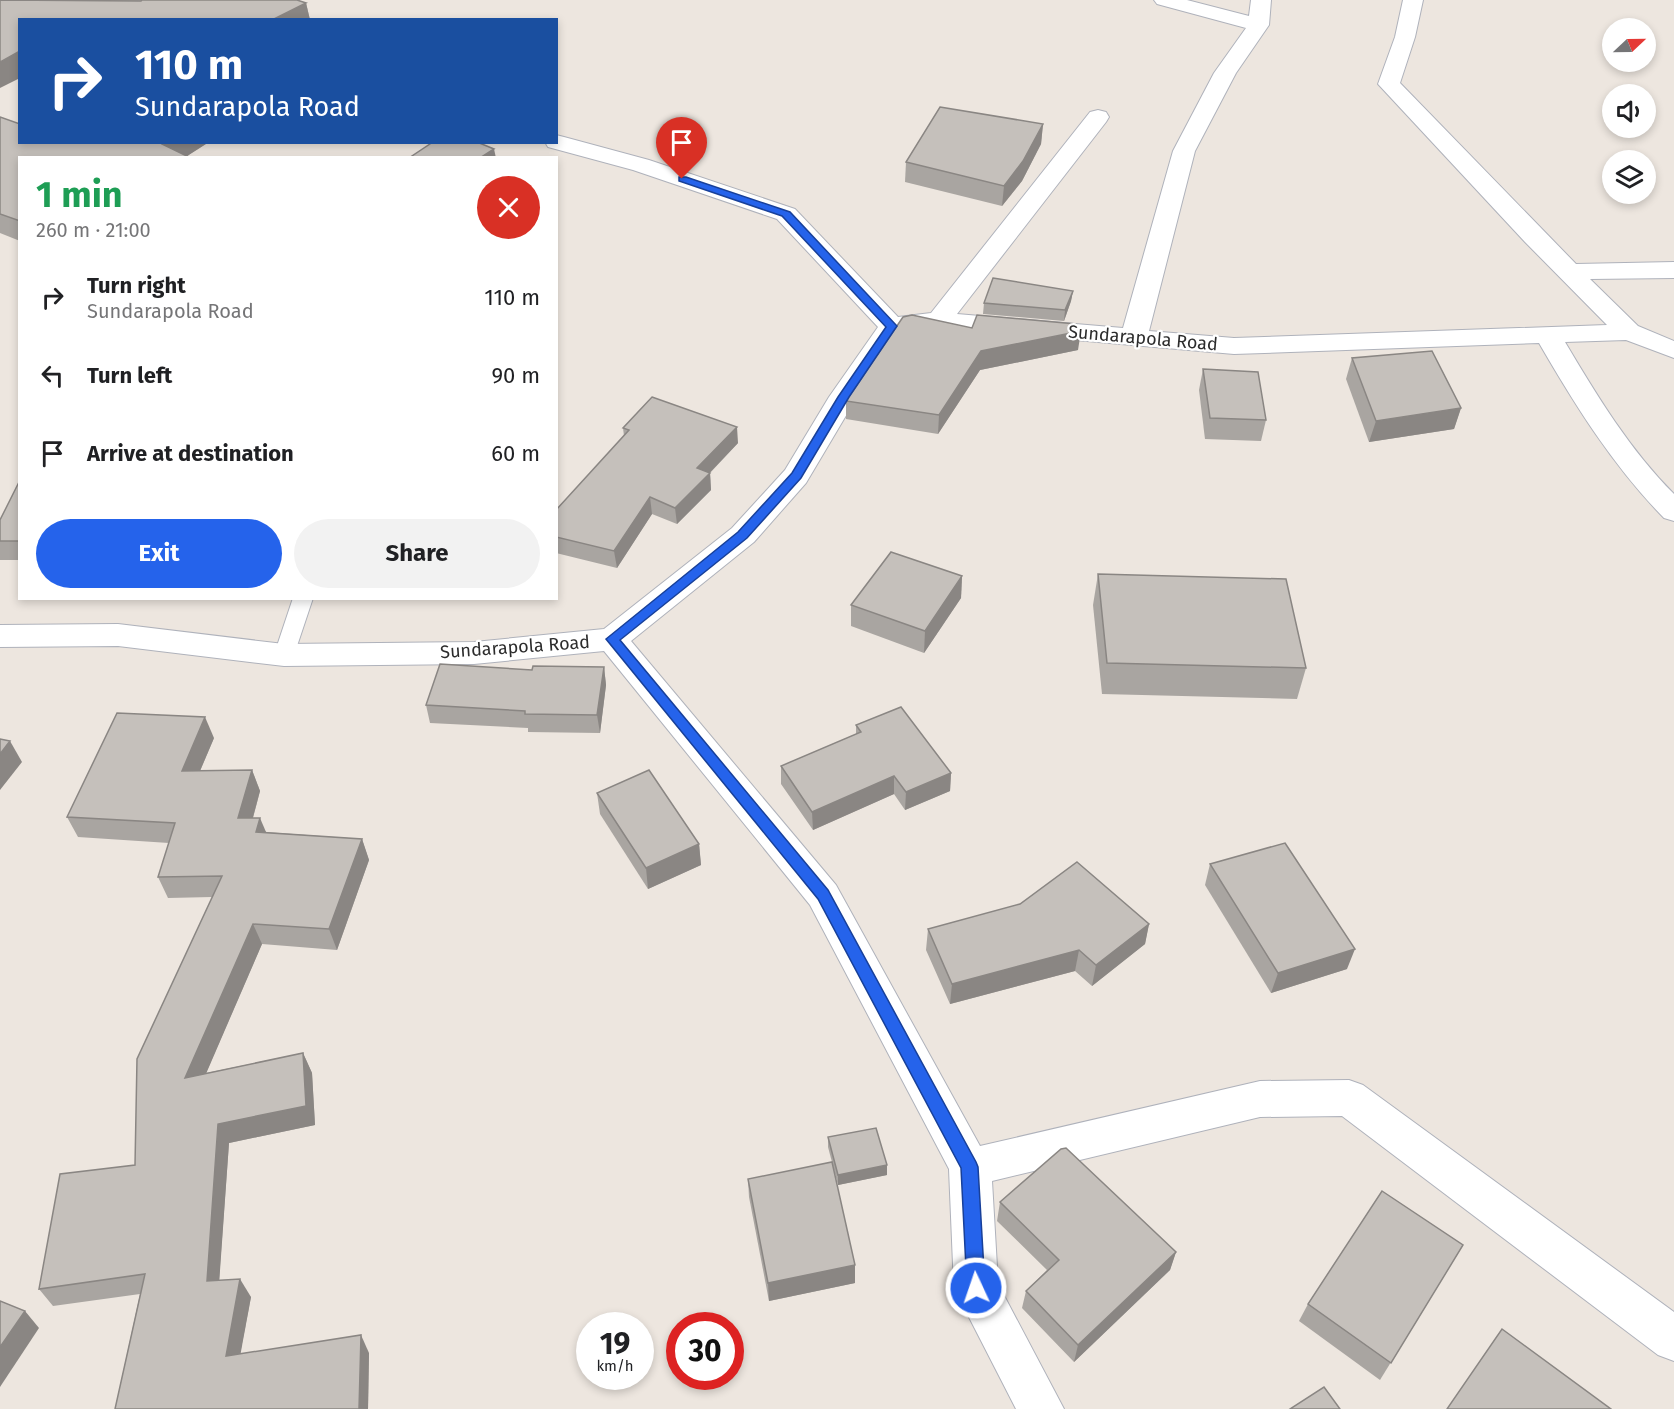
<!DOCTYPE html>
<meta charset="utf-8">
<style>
:root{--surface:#fff;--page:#f2f2f2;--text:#202124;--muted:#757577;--accent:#2563eb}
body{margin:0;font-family:"Fira Sans",sans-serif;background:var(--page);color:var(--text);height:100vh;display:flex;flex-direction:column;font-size:22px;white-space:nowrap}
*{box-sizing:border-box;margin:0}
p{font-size:20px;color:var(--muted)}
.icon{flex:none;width:33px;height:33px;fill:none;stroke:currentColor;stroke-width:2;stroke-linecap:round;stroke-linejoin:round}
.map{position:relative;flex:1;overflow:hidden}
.side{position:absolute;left:18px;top:156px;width:540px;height:444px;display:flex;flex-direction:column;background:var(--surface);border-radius:0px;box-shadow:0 3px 9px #0003}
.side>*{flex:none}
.hud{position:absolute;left:18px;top:18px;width:540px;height:126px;border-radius:0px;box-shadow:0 3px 9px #0003;background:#1a4fa0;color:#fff;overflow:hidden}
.needle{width:39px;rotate:68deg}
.tools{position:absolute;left:1602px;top:18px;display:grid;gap:12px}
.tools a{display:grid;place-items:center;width:54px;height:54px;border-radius:50%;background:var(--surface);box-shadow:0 3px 9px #0003;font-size:30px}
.speed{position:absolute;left:576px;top:1312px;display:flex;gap:12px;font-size:30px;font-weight:700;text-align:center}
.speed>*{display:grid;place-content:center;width:78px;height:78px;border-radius:50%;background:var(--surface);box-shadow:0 3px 9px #0003;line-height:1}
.speed small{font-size:15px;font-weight:400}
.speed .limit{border:9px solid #d22;background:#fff;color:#111}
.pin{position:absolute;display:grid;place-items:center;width:51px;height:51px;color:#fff;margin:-62px -26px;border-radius:50% 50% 50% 0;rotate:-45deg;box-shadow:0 0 6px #0007}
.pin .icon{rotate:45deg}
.me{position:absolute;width:66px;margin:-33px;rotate:357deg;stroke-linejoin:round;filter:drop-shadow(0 0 4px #0008)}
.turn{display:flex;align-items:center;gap:21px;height:126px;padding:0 18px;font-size:27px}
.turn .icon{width:78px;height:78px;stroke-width:2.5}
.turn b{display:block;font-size:42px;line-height:51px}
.round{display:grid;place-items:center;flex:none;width:63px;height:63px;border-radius:32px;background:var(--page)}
.overview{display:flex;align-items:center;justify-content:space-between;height:102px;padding:0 18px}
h1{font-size:36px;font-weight:700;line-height:45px;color:#1e9e55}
.primary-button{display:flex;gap:12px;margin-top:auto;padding:12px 18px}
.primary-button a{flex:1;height:69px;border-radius:36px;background:var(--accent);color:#fff;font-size:24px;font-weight:700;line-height:69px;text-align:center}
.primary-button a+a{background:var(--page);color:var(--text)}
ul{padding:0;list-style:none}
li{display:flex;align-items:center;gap:18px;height:78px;padding:0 18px}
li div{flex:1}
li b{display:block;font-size:22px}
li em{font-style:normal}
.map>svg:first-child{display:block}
</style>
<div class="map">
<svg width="1674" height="1409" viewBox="0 0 1674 1409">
<rect width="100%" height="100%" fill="#ede6df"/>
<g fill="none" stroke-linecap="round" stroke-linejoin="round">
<g stroke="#afb2bb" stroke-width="2">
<path id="service" d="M293,598H313L294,655L291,660L284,662L277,660L274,655Z"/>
</g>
<g stroke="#afb2bb" stroke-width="2">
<path id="minor" d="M1154,0H1187L1249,16L1251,0H1271L1269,25L1236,73L1195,151L1149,331L1234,338L1607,325L1525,242L1378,84L1395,37L1403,0H1423L1415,37L1400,83L1576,264L1674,262V278L1590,279L1638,326L1674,341V358L1626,340L1565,342C1597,396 1630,450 1674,494V521L1664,518C1613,466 1575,405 1539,343L1234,354L939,328L900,333L857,397L806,483L754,542L631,641L836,885L980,1146L1260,1081L1349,1080L1363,1085L1674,1312V1361L1658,1355L1342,1116L1260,1117L992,1181L998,1284L1064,1409H1016L954,1288L949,1169L810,905L604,651L474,664L284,666L118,646L0,647V625L118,624L284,644L474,642L604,629L732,528L785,470L829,397L878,327L777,219L633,170L548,147L545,142H556V135L564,137L649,160L795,209L898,317L931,313L1090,112L1098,110L1106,112L1109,117L1106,122L957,314L1123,328L1173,151L1214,73L1246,28L1157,4Z"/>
</g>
<use href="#service" fill="#fff" fill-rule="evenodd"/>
<use href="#minor" fill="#fff" fill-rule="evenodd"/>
</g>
<g fill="#a9a5a1">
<path d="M0,0H297L306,3L310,20H20Z"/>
<path d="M0,117L20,142H209L187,156L20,158V241L0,233Z"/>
<path d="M1043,124L1041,144L1022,181L1002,206L905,182L906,162Z"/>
<path d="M1073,291L1071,301L1064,321L983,314L984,303Z"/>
<path d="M972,328L1078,350L980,370L938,434L846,419V401Z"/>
<path d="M1352,358L1461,408L1454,429L1369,442L1346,379Z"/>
<path d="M1203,369L1266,420L1261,441L1205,439L1199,390Z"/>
<path d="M623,428L738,443L710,473L711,490L677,524L652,514L617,568L556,553V510L624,436Z"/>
<path d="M20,480V560H0V541Z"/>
<path d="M1098,574L1306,668L1297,699L1102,694L1093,605Z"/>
<path d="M962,576L961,598L924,653L851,626V605Z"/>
<path d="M604,667L606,685L600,733L528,732V728L430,723L426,705L532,670Z"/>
<path d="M856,725L951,773L950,791L905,810L894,794L813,830L781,784V766L856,734Z"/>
<path d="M214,738L200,771L252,770L260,791L253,818L266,832L362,839L369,860L337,950L262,944L206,1073L303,1053L312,1073L315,1125L229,1143L219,1280L251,1297L240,1354L369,1353L368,1409H115L140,1294L53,1306L39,1289L135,1165L212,897L168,898L158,877L169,843L78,837L67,817Z"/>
<path d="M597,793L699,844L701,865L648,889L600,814Z"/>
<path d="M1210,864L1347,969L1271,993L1205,885Z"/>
<path d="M1149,924L1145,944L1092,986L1075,971L950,1004L926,950L928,929Z"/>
<path d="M828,1137L887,1165V1175L838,1185L828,1147Z"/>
<path d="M748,1179L855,1265V1283L769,1301L749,1197Z"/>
<path d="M1000,1202L1176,1252L1170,1270L1074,1362L1022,1308L1026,1291L1047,1270L997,1221Z"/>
<path d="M1463,1245L1380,1380L1299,1321L1308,1304Z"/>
</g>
<g fill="#8a8683">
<path d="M306,3L310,20H272Z"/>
<path d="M20,51V78L0,88V62Z"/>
<path d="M1043,124L1041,144L1022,181L1002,206L1004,186Z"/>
<path d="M164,142H209L184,158L162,144Z"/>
<path d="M494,149L496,158H480Z"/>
<path d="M1073,291L1071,301L1064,321L1065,310Z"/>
<path d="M1081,331L1078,350L980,370L938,434L939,415L981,351Z"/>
<path d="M1461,408L1454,429L1369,442L1376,421Z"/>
<path d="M737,427L738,443L698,485L697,468Z"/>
<path d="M710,473L711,490L677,524L675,508Z"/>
<path d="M650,497L652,514L617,568L614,551Z"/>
<path d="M962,576L961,598L924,653L925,631Z"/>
<path d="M604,667L606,685L600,733L597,715Z"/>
<path d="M205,717L214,738L191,792L182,771Z"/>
<path d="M10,741L22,762L0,790V754Z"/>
<path d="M252,770L260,791L247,839L238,818Z"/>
<path d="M951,773L950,791L905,810L906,792Z"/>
<path d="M894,776V794L813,830L812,812Z"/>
<path d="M260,818L269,839L256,832Z"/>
<path d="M362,839L369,860L337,950L329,929Z"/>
<path d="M699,844L701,865L648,889L646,868Z"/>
<path d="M253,924L262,944L196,1097L185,1078Z"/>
<path d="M1149,924L1145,944L1092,986L1096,965Z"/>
<path d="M1355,949L1347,969L1271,993L1278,973Z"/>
<path d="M1079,950L1075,971L950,1004L952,984Z"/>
<path d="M303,1053L312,1073L315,1125L229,1143L218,1299L207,1281L218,1124Z"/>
<path d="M887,1165V1175L838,1185V1175Z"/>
<path d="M1176,1252L1170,1270L1074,1362L1078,1345Z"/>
<path d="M855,1265V1283L769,1301L768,1283Z"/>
<path d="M240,1279L251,1297L237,1373L226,1356Z"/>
<path d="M25,1311L39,1328L0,1387V1347Z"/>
<path d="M361,1335L369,1353L368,1409H359Z"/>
</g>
<g fill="#c5c0bb" stroke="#8a8683" stroke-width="1.5">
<path d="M0,0L141,1L142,0H297L306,3L272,20H20V51L0,62Z"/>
<path d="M940,107L1043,124L1023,161L1004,186L906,162Z"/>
<path d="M0,117L20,124V142H164L162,144L191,158H20V221L0,214Z"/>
<path d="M433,142H477L494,149L480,158H409Z"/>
<path d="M993,278L1073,291L1065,310L984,303Z"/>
<path d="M912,315L972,328L977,315L1076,324L1081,331L981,351L939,415L846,401L903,317Z"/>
<path d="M1432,351L1461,408L1376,421L1352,358Z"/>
<path d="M1203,369L1258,372L1266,420L1210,418Z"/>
<path d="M652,397L737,427L697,468L710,473L675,508L650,497L614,551L556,537V510L629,430L623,428Z"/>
<path d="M20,480V541H0V520Z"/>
<path d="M891,552L962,576L925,631L851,605Z"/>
<path d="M1098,574L1286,579L1306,668L1107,663Z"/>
<path d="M440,664L532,670L533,666L604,667L597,715L525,714V711L426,705Z"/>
<path d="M901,707L951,773L906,792L894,776L812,812L781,766L861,732L856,725Z"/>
<path d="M117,713L205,717L182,771L252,770L238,818H260L256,832L362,839L329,929L253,924L185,1078L303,1053L306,1106L218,1124L207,1281L240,1279L226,1356L361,1335L359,1409H115L145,1274L39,1289L60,1174L135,1165L137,1059L222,876L158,877L175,823L67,817Z"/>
<path d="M0,739L10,741L0,754Z"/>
<path d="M649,770L699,844L646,868L597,793Z"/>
<path d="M1285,843L1355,949L1278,973L1210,864Z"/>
<path d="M1077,862L1149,924L1096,965L1079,950L952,984L928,929L1020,904Z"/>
<path d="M876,1128L887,1165L838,1175L828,1137Z"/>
<path d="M1066,1148L1176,1252L1078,1345L1026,1291L1059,1260L1000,1202L1061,1149Z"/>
<path d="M832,1162L855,1265L768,1283L748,1179Z"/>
<path d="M1382,1191L1463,1245L1391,1363L1308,1304Z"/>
<path d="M0,1301L25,1311L0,1347Z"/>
<path d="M1502,1329L1611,1409H1447Z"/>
<path d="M1324,1387L1340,1409H1290Z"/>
</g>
<path fill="#2563eb" stroke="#184099" stroke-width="1.5" d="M679,177H686L790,212L897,326L849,397L801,478L747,538L620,640L828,890L976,1162L978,1167L985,1288L983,1294L976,1297L970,1294L967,1288L961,1168L818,899L606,639L738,532L792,473L838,397L886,327L782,216L679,181Z"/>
<g text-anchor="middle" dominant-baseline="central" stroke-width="4.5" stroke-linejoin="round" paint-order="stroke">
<g font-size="18" fill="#2c2c2c" stroke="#fff">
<text transform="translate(1143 338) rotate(5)">Sundarapola Road</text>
<text transform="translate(515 647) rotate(-4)">Sundarapola Road</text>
</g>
</g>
</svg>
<div class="tools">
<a><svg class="needle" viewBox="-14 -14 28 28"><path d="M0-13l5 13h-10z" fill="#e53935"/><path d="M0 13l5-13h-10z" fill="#757577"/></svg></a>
<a><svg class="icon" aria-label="sound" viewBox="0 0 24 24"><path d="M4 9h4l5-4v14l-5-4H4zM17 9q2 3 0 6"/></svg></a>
<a><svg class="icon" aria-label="layers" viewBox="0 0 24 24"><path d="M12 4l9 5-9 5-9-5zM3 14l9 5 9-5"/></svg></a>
</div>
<div class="speed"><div>19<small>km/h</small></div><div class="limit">30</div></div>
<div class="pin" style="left:682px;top:179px;background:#d93025"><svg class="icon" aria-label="arrive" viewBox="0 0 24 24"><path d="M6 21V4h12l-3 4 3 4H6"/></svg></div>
<svg class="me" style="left:976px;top:1288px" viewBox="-20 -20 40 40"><circle r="17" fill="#2563eb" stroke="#fff" stroke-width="3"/><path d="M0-11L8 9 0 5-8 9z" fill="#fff"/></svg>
<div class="hud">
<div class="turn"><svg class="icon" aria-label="right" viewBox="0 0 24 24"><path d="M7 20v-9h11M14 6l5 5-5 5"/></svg><div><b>110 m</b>Sundarapola Road</div></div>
</div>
<section class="side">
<div class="overview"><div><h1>1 min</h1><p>260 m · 21:00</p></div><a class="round" style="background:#d93025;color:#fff"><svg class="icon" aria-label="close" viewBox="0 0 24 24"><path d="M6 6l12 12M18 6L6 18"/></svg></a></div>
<ul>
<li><svg class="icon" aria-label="right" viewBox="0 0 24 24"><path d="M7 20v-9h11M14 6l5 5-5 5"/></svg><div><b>Turn right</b><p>Sundarapola Road</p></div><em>110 m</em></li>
<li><svg class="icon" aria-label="left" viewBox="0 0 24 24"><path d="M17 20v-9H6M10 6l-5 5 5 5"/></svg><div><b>Turn left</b></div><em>90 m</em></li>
<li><svg class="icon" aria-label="arrive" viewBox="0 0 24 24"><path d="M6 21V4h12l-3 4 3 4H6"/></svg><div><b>Arrive at destination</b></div><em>60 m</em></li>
</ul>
<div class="primary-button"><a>Exit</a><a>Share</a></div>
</section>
</div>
